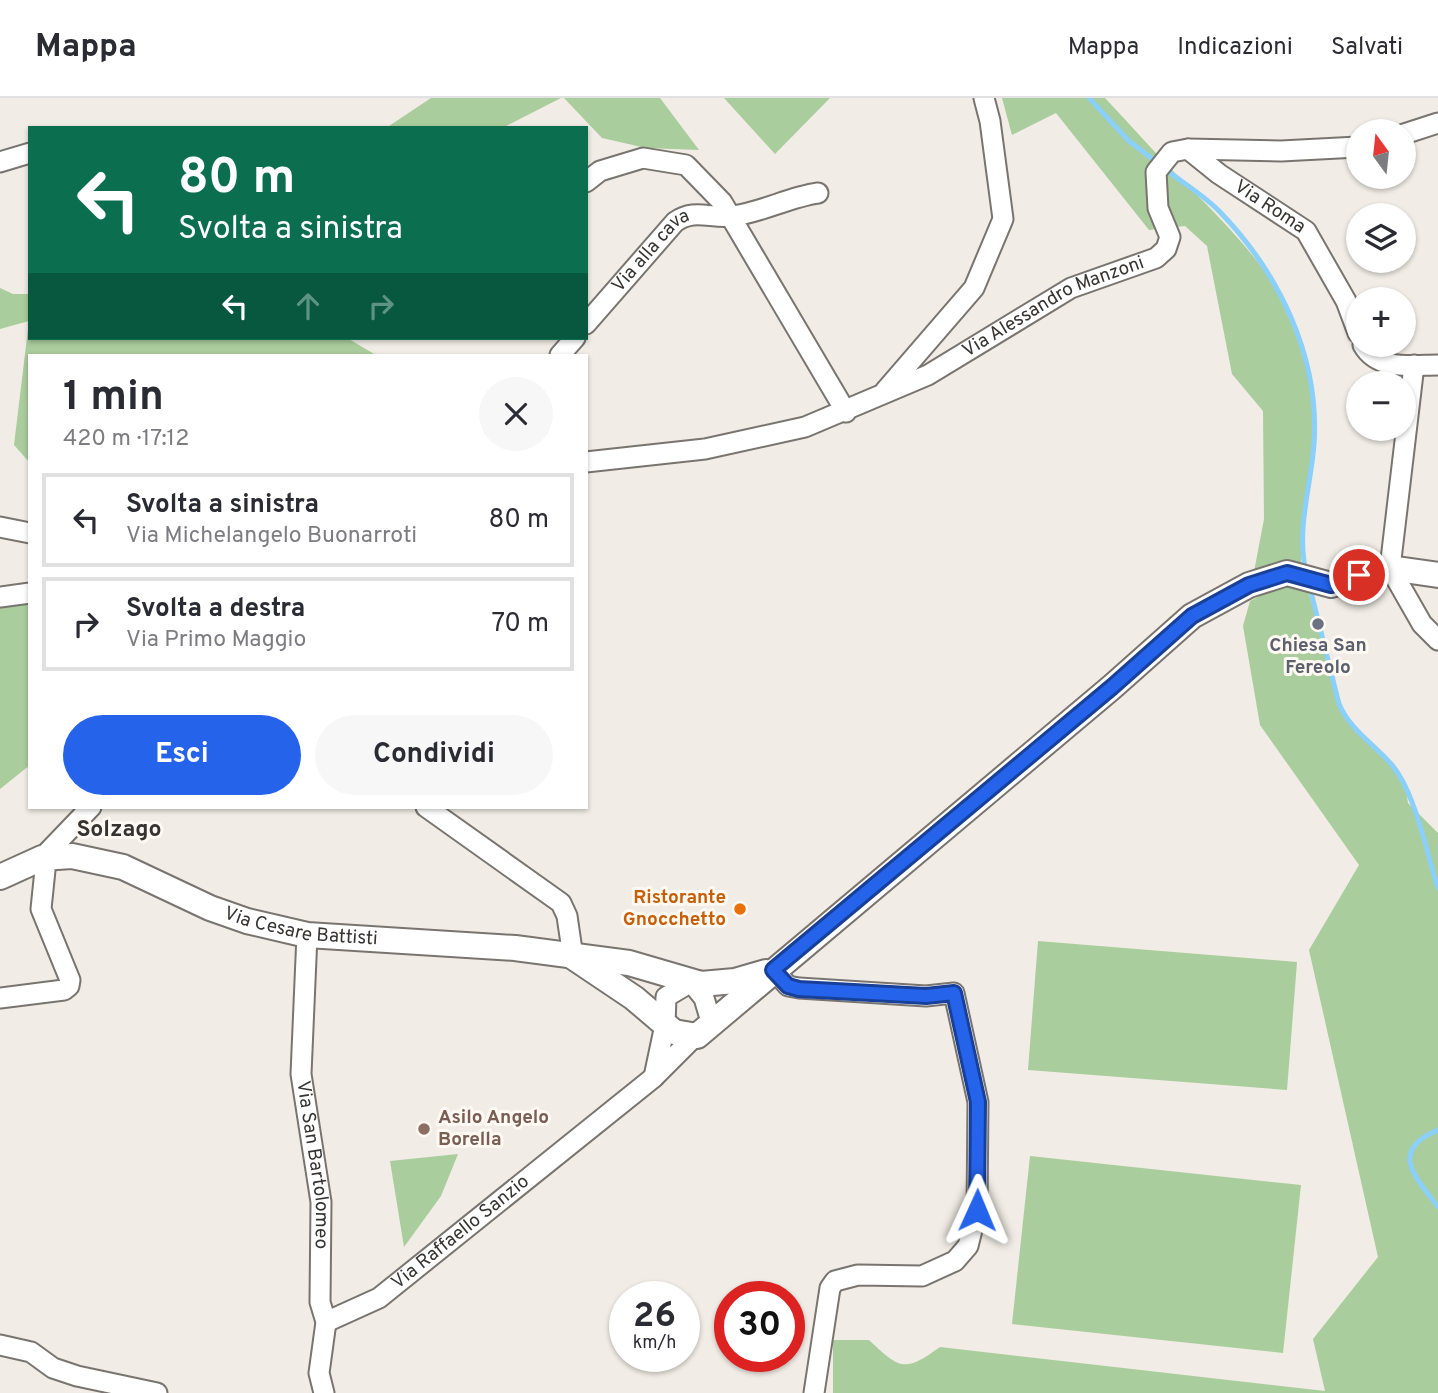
<!DOCTYPE html>
<html lang="it">
<meta charset="utf-8">
<style>
:root{--surface:#fff;--page:#f7f7f7;--text:#2b2b33;--muted:#7c7c81;--line:#e1e1e2;--accent:#2563eb}
body{margin:0;font-family:Overpass,sans-serif;background:var(--page);color:var(--text);height:100vh;display:flex;flex-direction:column;font-size:26px;white-space:nowrap}
*{box-sizing:border-box;margin:0}
p{font-size:23px;color:var(--muted)}
.icon{flex:none;width:38px;height:38px;fill:none;stroke:currentColor;stroke-width:2;stroke-linecap:round;stroke-linejoin:round}
.map{position:relative;flex:1;overflow:hidden}
.side{position:absolute;left:28px;top:256px;width:560px;height:455px;display:flex;flex-direction:column;background:var(--surface);border-radius:0px;box-shadow:0 2px 5px #0004}
.side>*{flex:none}
.guide{position:absolute;left:28px;top:28px;width:560px;height:214px;border-radius:0px;box-shadow:0 2px 5px #0004;background:#0b6e4f;color:#fff;overflow:hidden}
.needle{width:46px;rotate:345deg}
.fabs{position:absolute;left:1346px;top:21px;display:grid;gap:14px}
.fabs a{display:grid;place-items:center;width:70px;height:70px;border-radius:50%;background:var(--surface);box-shadow:0 2px 5px #0004;font-size:35px}
.speed{position:absolute;left:609px;top:1183px;display:flex;gap:14px;font-size:35px;font-weight:700;text-align:center}
.speed>*{display:grid;place-content:center;width:91px;height:91px;border-radius:50%;background:var(--surface);box-shadow:0 2px 5px #0004;line-height:1}
.speed small{font-size:18px;font-weight:400}
.speed .limit{border:10px solid #d22;background:#fff;color:#111}
.pin{position:absolute;display:grid;place-items:center;width:60px;height:60px;color:#fff;margin:-30px;border:4px solid #fff;border-radius:50%;box-shadow:0 2px 7px #0007}
.me{position:absolute;width:77px;margin:-38px;rotate:1deg;stroke-linejoin:round;filter:drop-shadow(0 0 5px #0008)}
.turn{display:flex;align-items:center;gap:24px;height:147px;padding:0 35px;font-size:32px}
.turn .icon{width:91px;height:91px;stroke-width:2.5}
.turn b{display:block;font-size:49px;line-height:60px}
.lanes{display:flex;align-items:center;height:66px;padding:0 35px;background:#0003;justify-content:center;gap:35px;direction:ltr}
.lanes .off{opacity:.35}
.round{display:grid;place-items:center;flex:none;width:74px;height:74px;border-radius:37px;background:var(--page)}
.overview{display:flex;align-items:center;justify-content:space-between;height:119px;padding:0 35px}
h1{font-size:42px;font-weight:700;line-height:52px}
.cta{display:flex;gap:14px;margin-top:auto;padding:14px 35px}
.cta a{flex:1;height:80px;border-radius:42px;background:var(--accent);color:#fff;font-size:28px;font-weight:700;line-height:80px;text-align:center}
.cta a+a{background:var(--page);color:var(--text)}
ul{padding:0;list-style:none}
li{display:flex;align-items:center;gap:21px;height:94px;margin:0 14px 10px;padding:0 21px;border:4px solid var(--line);border-radius:0px}
li div{flex:1}
li b{display:block;font-size:26px}
li em{font-style:normal}
header{display:flex;align-items:center;gap:42px;box-sizing:border-box;height:98px;padding:0 35px;background:var(--surface);border-bottom:2px solid var(--line)}
header strong{font-size:33px}
nav{display:flex;gap:38px;margin-inline-start:auto;font-size:24px}
.map>svg:first-child{display:block}
</style>
<header>
<strong>Mappa</strong>
<nav><a>Mappa</a><a>Indicazioni</a><a>Salvati</a></nav>
</header>
<div class="map">
<svg width="1438" height="1295" viewBox="0 0 1438 1295">
<rect width="100%" height="100%" fill="#f1ece5"/>
<g fill="#aacd9d">
<path d="M431,0H561L502,30H386Z"/>
<path d="M564,0H660L699,52L646,50L602,40Z"/>
<path d="M724,0H830L775,56Z"/>
<path d="M1002,0H1105C1130,26 1153,53 1178,78C1244,144 1305,202 1313,301C1317,356 1303,410 1301,465L1253,479L1264,421L1263,313L1232,276L1207,148L1185,128L1149,132L1056,15L1012,37Z"/>
<path d="M0,190L13,196H30V240H347L376,257H30V365L14,347L29,223L0,231Z"/>
<path d="M1306,486L1346,622L1392,668L1405,686L1408,705L1438,735V1295H833V1242H869C900,1271 904,1275 940,1249L1325,1293L1313,1241L1378,1159L1309,852L1359,767L1260,627L1243,528L1250,503L1273,491Z"/>
<path d="M30,502V667L0,691V506Z"/>
<path d="M1038,843L1297,864L1287,992L1028,972Z"/>
<path d="M458,1056L441,1098L404,1149L390,1063Z"/>
<path d="M1030,1058L1301,1087L1283,1255L1012,1226Z"/>
</g>
<g fill="none" stroke-linecap="round" stroke-linejoin="round">
<g stroke="#8bcffb" stroke-width="5">
<path d="M1089,0L1129,43L1158,65"/>
<path d="M1165,71C1183,85 1205,98 1220,114C1279,175 1320,259 1314,346C1311,388 1296,431 1306,474"/>
<path d="M1310,490L1339,606C1350,632 1374,646 1392,667C1416,696 1426,754 1438,790"/>
<path d="M1438,1032C1388,1053 1415,1078 1438,1109"/>
</g>
<g stroke="#79746f" stroke-width="23">
<g id="minor">
<path d="M1404,36L1438,25"/>
<path d="M1188,51L1281,53L1358,49"/>
<path d="M0,64L30,55"/>
<path d="M586,84L600,73L643,60L686,67L722,104L846,314"/>
<path id="s1" d="M586,226L675,124C694,110 711,121 733,118C763,114 789,99 818,95"/>
<path d="M1363,247C1378,273 1411,267 1438,267"/>
<path d="M560,257L575,240"/>
<path d="M1414,267L1390,470L1422,526L1438,542"/>
<path d="M885,293L974,190L1003,121L990,23L984,0"/>
<path id="s2" d="M586,364L705,351L805,329L928,277L1071,190L1156,160L1166,151L1170,139L1158,110L1156,74L1172,54L1188,51L1219,76L1306,133L1346,203L1358,235"/>
<path d="M0,429L30,435"/>
<path d="M0,499L30,495"/>
<path d="M426,709L561,805L567,818L573,859"/>
<path id="s3" d="M307,837L301,976L321,1104L320,1204L326,1224L319,1275L324,1295"/>
<path d="M773,871L788,888L799,890L926,898L954,895L978,1004L977,1112L968,1148L955,1163L922,1178L858,1177L835,1183L830,1190L814,1295"/>
<path d="M0,900L64,892L69,888L70,882L41,811L45,772L42,760L91,709"/>
<path d="M654,979L665,927L666,899L691,884L704,900L712,927"/>
<path id="s4" d="M326,1224L379,1200L653,980L695,938"/>
<path d="M0,1247L31,1254L53,1270L77,1278L157,1295"/>
</g>
</g>
<g stroke="#79746f" stroke-width="28">
<g id="tertiary">
<path id="s5" d="M0,779L42,760L72,758L123,769L210,810L247,823L307,837L515,850L629,865L701,886L735,883L766,874"/>
<path d="M573,859L634,900L674,934L697,938L1112,589L1192,518L1249,487L1287,475L1331,487L1390,470L1438,477"/>
</g>
</g>
<use href="#minor" stroke="#fff" stroke-width="19"/>
<use href="#tertiary" stroke="#fff" stroke-width="24"/>
</g>
<g fill="none" stroke-linecap="round" stroke-linejoin="round">
<g stroke="#184099" stroke-width="18">
<path id="route" d="M977,1112L978,1004L954,895L926,898L799,891L788,888L773,872L1112,589L1192,518L1249,487L1287,475L1331,487L1359,477"/>
</g>
<use href="#route" stroke="#2563eb" stroke-width="12"/>
</g>
<circle fill="#6b7280" stroke="#fff9f3" stroke-width="2.5" cx="1318" cy="526" r="7"/>
<circle fill="#e8710a" stroke="#fff9f3" stroke-width="2.5" cx="740" cy="811" r="7"/>
<circle fill="#8d6e63" stroke="#fff9f3" stroke-width="2.5" cx="424" cy="1031" r="7"/>
<g text-anchor="middle" dominant-baseline="central" stroke-width="6" stroke-linejoin="round" paint-order="stroke">
<g font-size="19" fill="#363432" stroke="#fff9f3">
<text stroke="none"><textPath href="#s2" startOffset="849">Via Roma</textPath></text>
<text stroke="none"><textPath href="#s1" startOffset="98">Via alla cava</textPath></text>
<text stroke="none"><textPath href="#s2" startOffset="499">Via Alessandro Manzoni</textPath></text>
<text stroke="none"><textPath href="#s5" startOffset="318">Via Cesare Battisti</textPath></text>
<text stroke="none"><textPath href="#s3" startOffset="231">Via San Bartolomeo</textPath></text>
<text stroke="none"><textPath href="#s4" startOffset="163">Via Raffaello Sanzio</textPath></text>
</g>
<g font-size="19" font-weight="bold" fill="#5b616d" stroke="#fff9f3">
<text x="1318" y="548">Chiesa San<tspan x="1318" dy="22">Fereolo</tspan></text>
</g>
<g font-size="19" font-weight="bold" fill="#c56008" stroke="#fff9f3" text-anchor="end">
<text x="726" y="800">Ristorante<tspan x="726" dy="22">Gnocchetto</tspan></text>
</g>
<g font-size="19" font-weight="bold" fill="#785e54" stroke="#fff9f3" text-anchor="start">
<text x="438" y="1020">Asilo Angelo<tspan x="438" dy="22">Borella</tspan></text>
</g>
<g font-size="23" font-weight="bold" fill="#363432" stroke="#fff9f3">
<text x="119" y="732">Solzago</text>
</g>
</g>
</svg>
<div class="fabs">
<a><svg class="needle" viewBox="-14 -14 28 28"><path d="M0-13l5 13h-10z" fill="#e53935"/><path d="M0 13l5-13h-10z" fill="#7c7c81"/></svg></a>
<a><svg class="icon" aria-label="layers" viewBox="0 0 24 24"><path d="M12 4l9 5-9 5-9-5zM3 14l9 5 9-5"/></svg></a>
<a>+</a>
<a>−</a>
</div>
<div class="speed"><div>26<small>km/h</small></div><div class="limit">30</div></div>
<div class="pin" style="left:1359px;top:477px;background:#d93025"><svg class="icon" aria-label="arrive" viewBox="0 0 24 24"><path d="M6 21V4h12l-3 4 3 4H6"/></svg></div>
<svg class="me" style="left:977px;top:1112px" viewBox="-20 -20 40 40"><path d="M0-17L14 15 0 8-14 15z" fill="#2563eb" stroke="#fff" stroke-width="4"/></svg>
<div class="guide">
<div class="turn"><svg class="icon" aria-label="left" viewBox="0 0 24 24"><path d="M17 20v-9H6M10 6l-5 5 5 5"/></svg><div><b>80 m</b>Svolta a sinistra</div></div>
<div class="lanes"><svg class="icon" aria-label="left" viewBox="0 0 24 24"><path d="M17 20v-9H6M10 6l-5 5 5 5"/></svg><svg class="icon off" aria-label="ahead" viewBox="0 0 24 24"><path d="M12 20V5M6 11l6-6 6 6"/></svg><svg class="icon off" aria-label="right" viewBox="0 0 24 24"><path d="M7 20v-9h11M14 6l5 5-5 5"/></svg></div>
</div>
<section class="side">
<div class="overview"><div><h1>1 min</h1><p>420 m · 17:12</p></div><a class="round"><svg class="icon" aria-label="close" viewBox="0 0 24 24"><path d="M6 6l12 12M18 6L6 18"/></svg></a></div>
<ul>
<li><svg class="icon" aria-label="left" viewBox="0 0 24 24"><path d="M17 20v-9H6M10 6l-5 5 5 5"/></svg><div><b>Svolta a sinistra</b><p>Via Michelangelo Buonarroti</p></div><em>80 m</em></li>
<li><svg class="icon" aria-label="right" viewBox="0 0 24 24"><path d="M7 20v-9h11M14 6l5 5-5 5"/></svg><div><b>Svolta a destra</b><p>Via Primo Maggio</p></div><em>70 m</em></li>
</ul>
<div class="cta"><a>Esci</a><a>Condividi</a></div>
</section>
</div>
